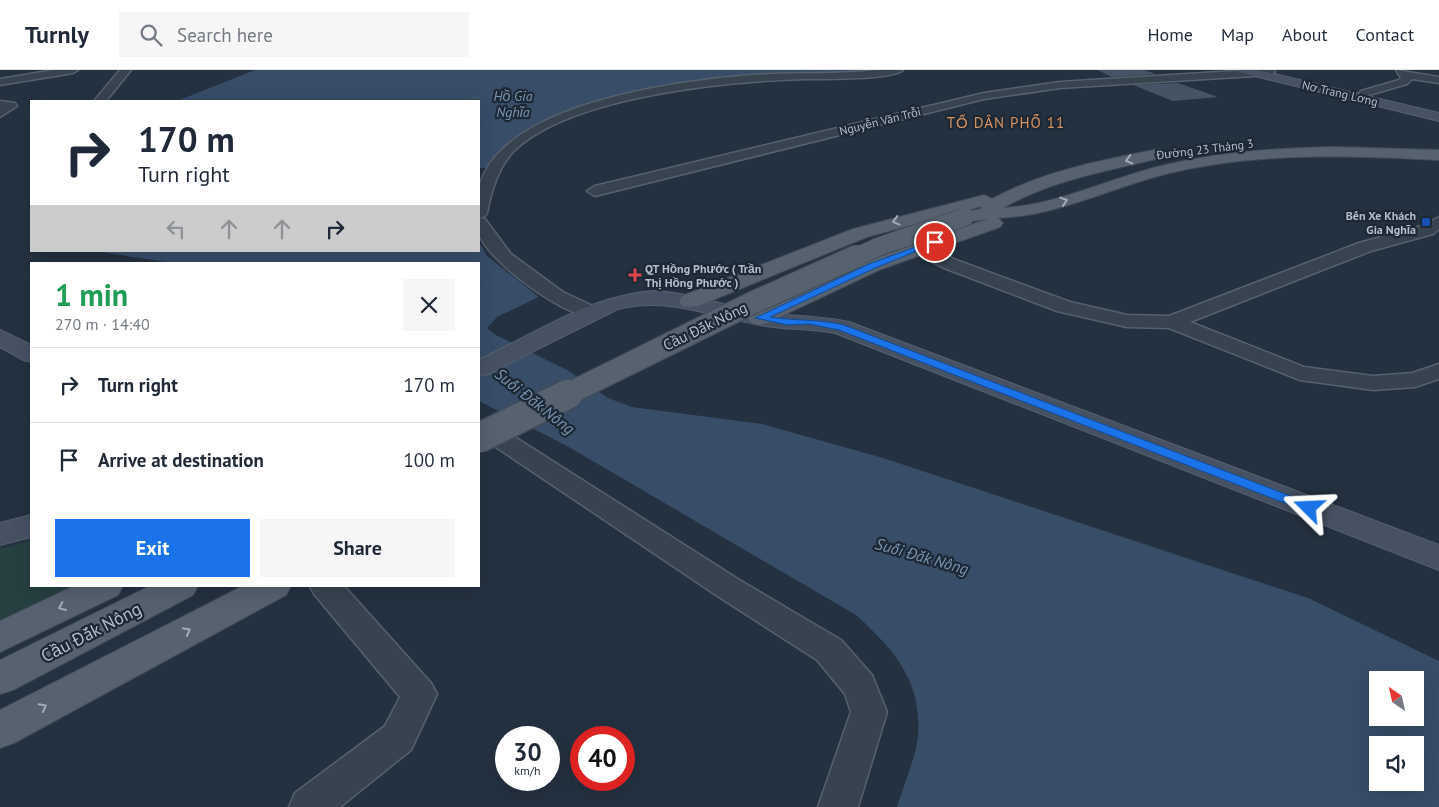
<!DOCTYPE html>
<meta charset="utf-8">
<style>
:root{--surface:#fff;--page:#f6f6f7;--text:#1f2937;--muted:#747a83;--line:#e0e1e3;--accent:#1a73e8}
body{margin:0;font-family:"PT Sans",sans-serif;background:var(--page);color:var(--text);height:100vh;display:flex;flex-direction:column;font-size:19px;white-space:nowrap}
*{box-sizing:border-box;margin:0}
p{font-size:16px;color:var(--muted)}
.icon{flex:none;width:28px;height:28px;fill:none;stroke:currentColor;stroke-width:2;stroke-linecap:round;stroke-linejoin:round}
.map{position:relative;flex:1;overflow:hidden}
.panel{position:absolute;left:30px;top:192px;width:450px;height:325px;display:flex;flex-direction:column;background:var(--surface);border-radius:0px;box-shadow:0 5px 20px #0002}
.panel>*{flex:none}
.top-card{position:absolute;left:30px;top:30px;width:450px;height:152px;border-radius:0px;box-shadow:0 5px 20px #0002;background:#fff;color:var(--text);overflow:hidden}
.needle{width:32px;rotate:326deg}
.buttons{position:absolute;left:1369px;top:601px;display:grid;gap:10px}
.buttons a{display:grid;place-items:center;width:55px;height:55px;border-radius:0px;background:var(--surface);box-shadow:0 5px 20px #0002;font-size:25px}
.speed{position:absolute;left:495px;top:656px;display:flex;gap:10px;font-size:25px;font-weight:700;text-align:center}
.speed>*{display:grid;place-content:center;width:65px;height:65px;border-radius:50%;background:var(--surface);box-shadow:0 5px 20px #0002;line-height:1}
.speed small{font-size:12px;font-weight:400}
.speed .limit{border:8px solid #d22;background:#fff;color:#111}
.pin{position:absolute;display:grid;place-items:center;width:42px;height:42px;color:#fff;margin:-21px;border:2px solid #fff;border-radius:50%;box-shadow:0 1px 5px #0007}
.me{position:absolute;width:55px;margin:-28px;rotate:291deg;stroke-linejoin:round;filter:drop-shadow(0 0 4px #0008)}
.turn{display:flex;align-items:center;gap:18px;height:105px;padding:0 25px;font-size:22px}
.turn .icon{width:65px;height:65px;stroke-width:2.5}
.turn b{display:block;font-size:35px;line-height:42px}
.lanes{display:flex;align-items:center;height:48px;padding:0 25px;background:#0003;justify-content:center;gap:25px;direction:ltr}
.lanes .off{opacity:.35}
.round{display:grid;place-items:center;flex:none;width:52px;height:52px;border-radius:0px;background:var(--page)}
.headline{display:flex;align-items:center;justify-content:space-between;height:85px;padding:0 25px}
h1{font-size:30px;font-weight:700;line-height:38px;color:#1e9e55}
.action{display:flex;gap:10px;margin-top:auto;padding:10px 25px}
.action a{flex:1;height:58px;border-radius:0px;background:var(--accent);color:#fff;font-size:20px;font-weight:700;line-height:58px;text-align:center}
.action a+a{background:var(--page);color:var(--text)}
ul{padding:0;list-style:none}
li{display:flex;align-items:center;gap:15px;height:75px;padding:0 25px;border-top:1px solid var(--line)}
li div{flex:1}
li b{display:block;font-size:19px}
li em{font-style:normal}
header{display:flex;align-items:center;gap:30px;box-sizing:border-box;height:70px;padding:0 25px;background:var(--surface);border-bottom:1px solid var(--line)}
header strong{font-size:24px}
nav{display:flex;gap:28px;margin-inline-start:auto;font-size:18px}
.search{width:350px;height:45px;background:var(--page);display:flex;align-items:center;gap:12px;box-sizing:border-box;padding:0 18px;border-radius:0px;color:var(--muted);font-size:19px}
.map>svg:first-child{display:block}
</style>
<header>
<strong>Turnly</strong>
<div class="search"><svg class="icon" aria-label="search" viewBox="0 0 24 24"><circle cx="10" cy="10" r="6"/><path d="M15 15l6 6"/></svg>Search here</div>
<nav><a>Home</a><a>Map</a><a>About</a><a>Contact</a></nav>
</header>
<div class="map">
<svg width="1439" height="737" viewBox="0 0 1439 737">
<rect width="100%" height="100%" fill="#243140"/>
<path fill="#263f41" d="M31,470V516H80L0,555V479Z"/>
<g fill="#374d68" fill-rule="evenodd">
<path d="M255,0H867L848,4L650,19L538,58L493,98H479V31H177Z"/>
<path d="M479,172L487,186L539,227L497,247L487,258L496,265L567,300L608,328L632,337L762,354L883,388L1308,528L1439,591V737H897C903,717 916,686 918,666C922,610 894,580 856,545L567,376L479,331V194H177L96,181H479ZM1378,610H1415V648H1378ZM1378,675H1415V712H1378Z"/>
</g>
<g fill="#455465">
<path d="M1097,0H1144L1156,4L1112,7Z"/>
<path d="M1178,13L1218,27L1173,31L1133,15Z"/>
</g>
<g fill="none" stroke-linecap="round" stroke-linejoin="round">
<g stroke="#56616e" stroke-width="3">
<g id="street">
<path d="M54,0H78L73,3L0,15V9Z"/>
<path d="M120,0H131L106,31H94Z"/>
<path d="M877,0H903C893,10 824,9 807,9C729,11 571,26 514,81C498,97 491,122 487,143L485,146L479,148C479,137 476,124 480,114C506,32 679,11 752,5C793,2 835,5 877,0Z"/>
<path d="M1251,0H1274L1275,2L1270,5L1060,18L984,29L595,126L587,121L595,116L984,23L1060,12Z"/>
<path d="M1396,0L1439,7V13L1412,9L1407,14L1369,25L1365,26L1359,23L1361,21L1399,10L1401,8Z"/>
<path d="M0,31L15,33L17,36L0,47Z"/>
<path d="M1439,147V159L1433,164L1371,181L1190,252L1304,297L1373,306L1412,303L1439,294V309L1415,317L1373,320L1300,310L1169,258L1127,257L1057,241L944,198L913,182L910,178L913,174H925L956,190L1070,232L1127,245L1169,246L1359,173L1421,156Z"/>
<path d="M479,148L485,149L511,184L563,222L599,239L602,243L599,247C573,254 485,190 479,163C478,159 479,152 479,148Z"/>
<path d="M490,354L499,357L741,511L841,570L872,605L887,642L858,737H818L851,642L845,624L817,590L719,527L481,367L479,360L481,357Z"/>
<path d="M310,516H344L431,613L437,624L411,680L340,737H289L295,723L385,656L400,627L314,524Z"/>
</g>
</g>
<g stroke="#56616e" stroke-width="2">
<g id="secondary">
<path d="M1236,0H1257L1439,43V51L1238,2Z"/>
<path d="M654,221C691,223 725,236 761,242C790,247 820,245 849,252L1439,475V500L835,263C808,258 781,260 755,254C708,245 666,227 618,239L488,304L479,306V290C535,263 591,225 654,221Z"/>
<path d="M0,260L31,275V292L23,290L0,277Z"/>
<path d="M31,445V467L0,475V453Z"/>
</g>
</g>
<g stroke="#424c59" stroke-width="2">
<g id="primary">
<path d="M1335,77L1439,80V90C1348,85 1255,82 1166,104C1110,118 1057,146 998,148L1003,153L1000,157L879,200L767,253L759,255L751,253L748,248L751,243L865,192L988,149L965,152L959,151L956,147L959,143L981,139L982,136L867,167L698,236L690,237L682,236L679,231L682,226L853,159L984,125L992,129C1043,101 1102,90 1159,79L1167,84L1164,87C1109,101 1053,109 1003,138C1056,135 1106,110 1157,97C1215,82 1276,78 1335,77Z"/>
<path d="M74,516H123L118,525L0,582V551Z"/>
<path d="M150,516H198L193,525L13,620L0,624V590Z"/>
<path d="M243,516H291L286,525L14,673L0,678V640Z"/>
</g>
</g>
<use href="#street" fill="#384350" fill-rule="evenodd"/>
<use href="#secondary" fill="#465263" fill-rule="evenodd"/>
<use href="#primary" fill="#566270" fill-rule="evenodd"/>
<g stroke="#424c59" stroke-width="19" stroke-linecap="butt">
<path id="primary-bridge-far2" d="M854,188L880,176L965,147"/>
</g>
<g stroke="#424c59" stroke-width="24" stroke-linecap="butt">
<path id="primary-bridge-far1" d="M566,325L752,233L857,186"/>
</g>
<g stroke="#424c59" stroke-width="32" stroke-linecap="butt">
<path id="primary-bridge" d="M479,368L568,324"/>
</g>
<use href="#primary-bridge-far2" stroke="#566270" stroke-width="18"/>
<use href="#primary-bridge-far1" stroke="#566270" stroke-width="22"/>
<use href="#primary-bridge" stroke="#566270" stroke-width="29"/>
</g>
<defs><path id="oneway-chevron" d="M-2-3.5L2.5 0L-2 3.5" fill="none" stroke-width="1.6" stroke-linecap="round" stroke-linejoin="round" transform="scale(1.25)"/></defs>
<g stroke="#a2acb9">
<use href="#oneway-chevron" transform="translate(1129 90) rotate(166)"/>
<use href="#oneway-chevron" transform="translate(1064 131) rotate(-18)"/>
<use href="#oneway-chevron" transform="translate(896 151) rotate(165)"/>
<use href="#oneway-chevron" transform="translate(62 537) rotate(155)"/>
<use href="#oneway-chevron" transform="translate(187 561) rotate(-28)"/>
<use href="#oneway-chevron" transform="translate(43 637) rotate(-28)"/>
</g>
<path fill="#1a73e8" stroke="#114b97" d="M932,171L939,172L875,198L770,247C795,251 819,249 844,255L1314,435L1315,438L1314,441H1305L839,260L809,254L788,255L755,248L869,194Z"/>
<rect fill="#1a4fb4" stroke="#1d2835" stroke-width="2" x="1421" y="147" width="10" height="10" rx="2.5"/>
<path fill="#e0444e" stroke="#1d2835" stroke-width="2" d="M632.5 197.5h5v5h5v5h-5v5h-5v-5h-5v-5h5z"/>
<g text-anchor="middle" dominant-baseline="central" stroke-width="4.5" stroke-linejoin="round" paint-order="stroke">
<g font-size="12" fill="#b5becb" stroke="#1d2835">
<text transform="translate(1340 23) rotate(13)">Nơ Trang Lơng</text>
<text transform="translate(880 51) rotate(-14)">Nguyễn Văn Trỗi</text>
<text transform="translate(1205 79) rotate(-7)">Đường 23 Tháng 3</text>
</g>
<g font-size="12" font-weight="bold" fill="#b5becb" stroke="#1d2835" text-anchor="end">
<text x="1416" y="145">Bến Xe Khách<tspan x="1416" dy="14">Gia Nghĩa</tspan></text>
<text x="645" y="198" text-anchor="start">QT Hồng Phước ( Trần<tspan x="645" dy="14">Thị Hồng Phước )</tspan></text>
</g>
<g font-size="14" font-style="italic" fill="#7b95b3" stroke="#1d2835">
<text x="513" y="26">Hồ Gia<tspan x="513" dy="16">Nghĩa</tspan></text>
</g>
<g font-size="15" letter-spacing="1" fill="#d99361" stroke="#1d2835">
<text x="1006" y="52">TỔ DÂN PHỐ 11</text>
</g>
<g font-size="15" fill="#b5becb" stroke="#1d2835">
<text transform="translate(705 256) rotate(-26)">Cầu Đắk Nông</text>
</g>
<g font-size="16" font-style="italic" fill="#7b95b3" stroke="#1d2835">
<text transform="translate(535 331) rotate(38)">Suối Đắk Nông</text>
<text transform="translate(922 486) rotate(16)">Suối Đắk Nông</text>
</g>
<g font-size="18" fill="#b5becb" stroke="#1d2835">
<text transform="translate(91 562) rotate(-27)">Cầu Đắk Nông</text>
</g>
</g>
</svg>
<div class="buttons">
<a><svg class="needle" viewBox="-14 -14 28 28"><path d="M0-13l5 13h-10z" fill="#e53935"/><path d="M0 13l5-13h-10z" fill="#747a83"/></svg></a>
<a><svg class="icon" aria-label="sound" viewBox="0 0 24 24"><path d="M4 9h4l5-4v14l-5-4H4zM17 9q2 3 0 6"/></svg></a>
</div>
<div class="speed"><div>30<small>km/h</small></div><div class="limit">40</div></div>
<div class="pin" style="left:935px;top:172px;background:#d93025"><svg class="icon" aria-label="arrive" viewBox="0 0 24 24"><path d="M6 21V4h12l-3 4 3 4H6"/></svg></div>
<svg class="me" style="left:1309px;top:438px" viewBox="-20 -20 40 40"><path d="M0-17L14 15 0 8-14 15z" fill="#1a73e8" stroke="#fff" stroke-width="4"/></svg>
<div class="top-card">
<div class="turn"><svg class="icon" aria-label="right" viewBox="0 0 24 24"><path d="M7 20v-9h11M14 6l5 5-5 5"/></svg><div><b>170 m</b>Turn right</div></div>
<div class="lanes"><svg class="icon off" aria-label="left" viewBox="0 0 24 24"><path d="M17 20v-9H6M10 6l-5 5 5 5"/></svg><svg class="icon off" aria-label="ahead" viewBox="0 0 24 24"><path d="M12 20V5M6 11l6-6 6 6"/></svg><svg class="icon off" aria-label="ahead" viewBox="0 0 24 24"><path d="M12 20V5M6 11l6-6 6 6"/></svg><svg class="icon" aria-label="right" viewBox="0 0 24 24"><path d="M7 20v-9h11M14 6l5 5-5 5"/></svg></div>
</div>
<section class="panel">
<div class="headline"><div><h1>1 min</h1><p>270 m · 14:40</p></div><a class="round"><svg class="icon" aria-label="close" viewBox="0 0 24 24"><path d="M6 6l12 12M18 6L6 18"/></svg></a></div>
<ul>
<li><svg class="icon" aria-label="right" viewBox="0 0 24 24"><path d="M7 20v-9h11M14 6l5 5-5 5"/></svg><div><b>Turn right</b></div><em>170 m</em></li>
<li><svg class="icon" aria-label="arrive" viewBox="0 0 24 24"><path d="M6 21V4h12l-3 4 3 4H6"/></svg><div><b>Arrive at destination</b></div><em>100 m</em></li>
</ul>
<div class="action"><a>Exit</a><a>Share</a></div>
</section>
</div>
